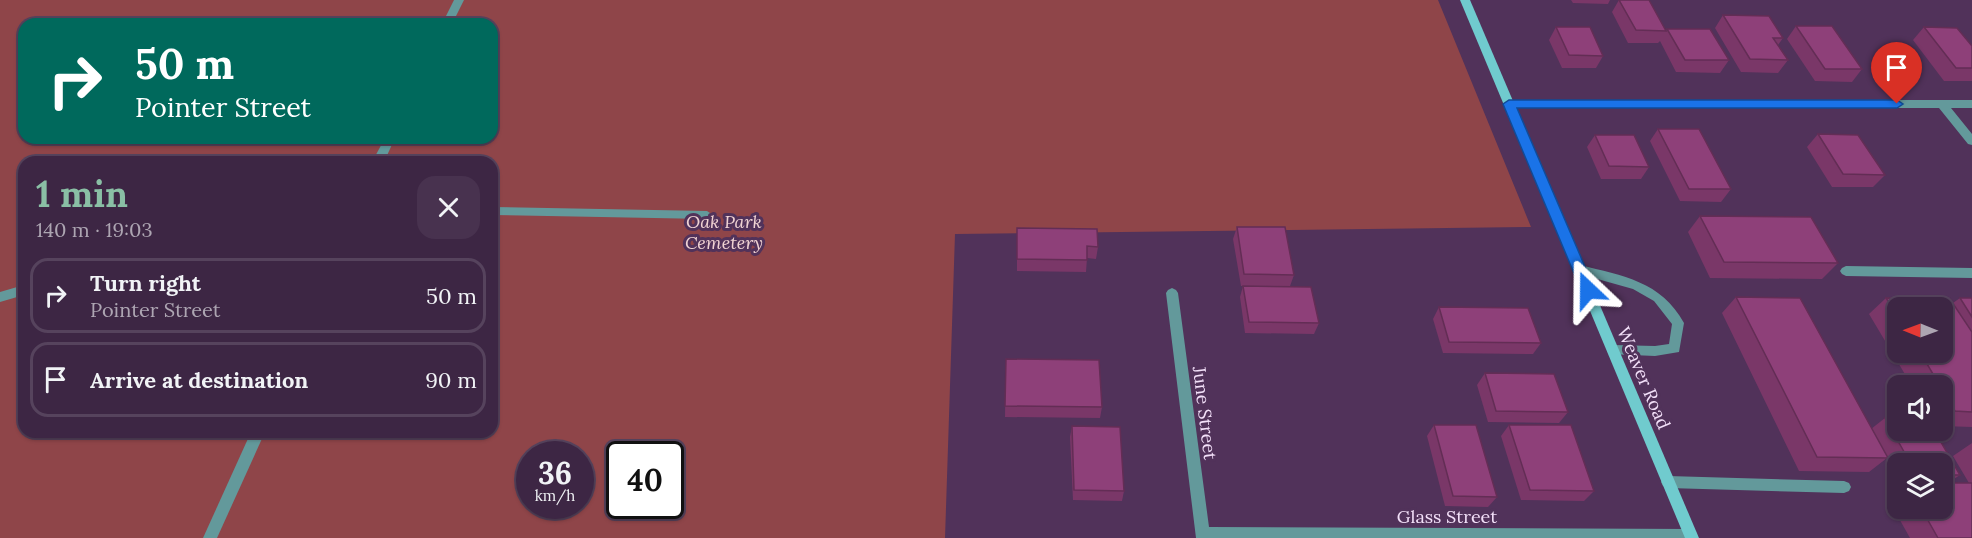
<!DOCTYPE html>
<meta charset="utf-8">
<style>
:root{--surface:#3d2644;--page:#48324f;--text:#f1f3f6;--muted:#ada5b2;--line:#56435d;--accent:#8abfa5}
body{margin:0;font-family:Lora,serif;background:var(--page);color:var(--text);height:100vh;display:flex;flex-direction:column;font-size:22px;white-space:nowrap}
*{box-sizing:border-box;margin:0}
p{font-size:20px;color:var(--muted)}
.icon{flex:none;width:33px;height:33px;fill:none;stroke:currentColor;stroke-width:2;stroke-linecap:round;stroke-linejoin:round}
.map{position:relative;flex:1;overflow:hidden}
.panel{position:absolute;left:18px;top:156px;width:480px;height:282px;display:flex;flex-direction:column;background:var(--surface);border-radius:18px;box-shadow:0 2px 4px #0004,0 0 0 2px var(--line)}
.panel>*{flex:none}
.guide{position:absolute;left:18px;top:18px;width:480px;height:126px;border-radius:18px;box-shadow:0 2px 4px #0004,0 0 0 2px var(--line);background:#00695c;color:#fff;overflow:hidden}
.needle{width:39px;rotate:271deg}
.controls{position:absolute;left:1887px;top:297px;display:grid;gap:12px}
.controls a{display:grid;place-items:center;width:66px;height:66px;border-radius:12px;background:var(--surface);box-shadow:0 2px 4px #0004,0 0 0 2px var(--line);font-size:30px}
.speed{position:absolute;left:516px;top:441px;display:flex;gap:12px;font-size:30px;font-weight:700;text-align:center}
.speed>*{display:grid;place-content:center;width:78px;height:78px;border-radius:50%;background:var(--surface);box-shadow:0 2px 4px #0004,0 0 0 2px var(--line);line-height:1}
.speed small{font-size:15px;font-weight:400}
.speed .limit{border:3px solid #111;border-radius:9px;background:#fff;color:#111}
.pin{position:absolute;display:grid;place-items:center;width:51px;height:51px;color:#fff;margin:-62px -26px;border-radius:50% 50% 50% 0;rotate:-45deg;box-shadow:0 0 6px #0007}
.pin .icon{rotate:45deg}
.me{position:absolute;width:66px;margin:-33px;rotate:337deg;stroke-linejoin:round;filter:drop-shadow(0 0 4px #0008)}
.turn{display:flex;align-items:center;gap:21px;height:126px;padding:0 18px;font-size:27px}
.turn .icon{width:78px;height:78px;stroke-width:2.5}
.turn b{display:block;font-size:42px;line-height:51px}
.round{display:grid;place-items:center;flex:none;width:63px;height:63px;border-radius:18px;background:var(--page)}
.head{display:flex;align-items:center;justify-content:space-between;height:102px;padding:0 18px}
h1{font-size:36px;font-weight:800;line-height:45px;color:var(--accent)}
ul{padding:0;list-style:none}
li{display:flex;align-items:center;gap:18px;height:75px;margin:0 12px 9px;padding:0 6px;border:3px solid var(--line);border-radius:18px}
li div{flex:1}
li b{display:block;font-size:22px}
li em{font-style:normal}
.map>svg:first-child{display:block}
</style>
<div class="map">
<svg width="1972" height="538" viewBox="0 0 1972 538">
<rect width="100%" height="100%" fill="#51325a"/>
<path fill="#8f4549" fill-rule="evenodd" d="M0,0H1438L1531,227L955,234L945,538H0ZM24,24H492V138H24ZM24,162H492V432H24ZM530,454H580V506H530ZM620,454H670V506H620Z"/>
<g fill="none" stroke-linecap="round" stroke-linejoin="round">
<g fill="#63999b" fill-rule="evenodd">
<path d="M454,0H464L452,24H442Z"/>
<path d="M385,138H395L384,162H372Z"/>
<path d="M492,207L707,211L713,215L707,219L492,215Z"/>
<path d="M1580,265C1623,276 1661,281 1684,323L1679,352L1655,356L1609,354L1607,350L1609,346L1613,345L1655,346L1669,344L1672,324L1654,301L1633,289L1576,273L1574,270L1576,267Z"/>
<path d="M1846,266L1972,268V278L1846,276L1842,274L1840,271L1842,268Z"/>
<path d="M24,285V295L0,302V292Z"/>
<path d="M251,432H265L217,538H203Z"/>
<path d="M1668,476L1844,481L1849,483L1851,487L1849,491L1844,493L1668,488L1663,486L1661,482L1663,478Z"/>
</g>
<g fill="#63999b" fill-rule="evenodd">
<path d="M1509,100H1972V108H1951L1972,134V145L1968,144L1939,108H1509L1504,104Z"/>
<path d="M1172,288L1176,290L1178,293L1209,527L1691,529L1696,531L1697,538H1196L1166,293L1168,290Z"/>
</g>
<path fill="#70cbce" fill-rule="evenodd" d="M1460,0H1470L1699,538H1685Z"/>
</g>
<g fill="#7a3768" fill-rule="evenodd">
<path d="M1571,0H1610L1608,4L1573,3Z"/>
<path d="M1619,0L1666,31L1667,29L1729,60L1720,73L1676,72L1660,41L1658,43H1628L1612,12Z"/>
<path d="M1723,15L1783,38L1778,45L1788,60L1778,73L1741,72L1715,28Z"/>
<path d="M1796,26L1862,69L1852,82L1815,81L1787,39Z"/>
<path d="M1556,27L1603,56L1596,68H1562L1549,40Z"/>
<path d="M1924,27L1972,46V81H1944L1913,40Z"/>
<path d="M1658,129L1731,189L1721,202L1680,201L1650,141Z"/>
<path d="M1818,134L1885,175L1873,187H1832L1807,147Z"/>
<path d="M1595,135L1649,167L1641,179H1601L1587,147Z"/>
<path d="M1700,216L1838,263L1822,279L1710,278L1688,232Z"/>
<path d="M1237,227L1294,275L1290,286L1319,323L1314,334L1245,333L1240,297L1243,286H1241L1233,239Z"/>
<path d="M1017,228L1098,247L1096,259L1087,258L1086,272L1017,271Z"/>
<path d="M1736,297L1871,429L1885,418L1960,475L1948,483H1969L1953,456L1972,443V538H1910L1887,497L1898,490V508H1942V464H1898V477L1887,458L1869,472L1799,471L1722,313Z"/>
<path d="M1886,298L1953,303L1960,298H1972V427L1942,426V386H1912L1869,314ZM1898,308L1942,352H1898Z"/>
<path d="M1439,307L1541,343L1533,354L1443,353L1433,319Z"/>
<path d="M1006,359L1102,407L1100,418L1005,417Z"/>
<path d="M1485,373L1568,412L1559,423L1488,422L1477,385Z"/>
<path d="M1434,425L1497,497L1488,507L1445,506L1427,436Z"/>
<path d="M1509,425L1594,491L1584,501L1521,500L1501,436Z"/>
<path d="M1072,426L1124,491L1122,501L1073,500L1070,437Z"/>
</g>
<g fill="#8e4079" stroke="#632d55" stroke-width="1.5">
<path d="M1619,0H1649L1666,31L1636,30Z"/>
<path d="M1723,15L1769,16L1783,38H1773L1788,60L1750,59Z"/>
<path d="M1796,26H1832L1862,69H1825Z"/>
<path d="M1556,27H1590L1603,56L1569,55Z"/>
<path d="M1924,27L1957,28L1972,46V68H1956Z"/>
<path d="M1667,29H1710L1729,60H1685Z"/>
<path d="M1658,129H1699L1731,189H1689Z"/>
<path d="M1818,134L1858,135L1885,175L1843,174Z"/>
<path d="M1595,135H1634L1649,167L1609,166Z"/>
<path d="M1700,216L1811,217L1838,263L1724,262Z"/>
<path d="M1237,227H1285L1294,275L1244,274Z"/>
<path d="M1017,228L1097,229L1098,247L1087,246V260L1017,259Z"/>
<path d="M1243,286L1311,287L1319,323L1249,322Z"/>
<path d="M1736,297L1800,298L1888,458L1817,457Z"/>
<path d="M1886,298L1950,299L1972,332V412L1955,411L1942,390V386H1940L1920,352H1942V308H1898V316Z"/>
<path d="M1960,298H1972V317Z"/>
<path d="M1439,307L1528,308L1541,343L1449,342Z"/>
<path d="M1006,359L1099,360L1102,407L1005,406Z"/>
<path d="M1485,373L1554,374L1568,412L1496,411Z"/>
<path d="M1885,418H1898V430H1934L1960,475H1942V464H1911Z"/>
<path d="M1434,425H1476L1497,497L1453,496Z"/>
<path d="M1509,425H1571L1594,491L1530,490Z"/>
<path d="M1072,426L1120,427L1124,491L1074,490Z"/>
<path d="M1942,483H1972V538H1938L1921,508H1942Z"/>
</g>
<path fill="#1a73e8" stroke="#114b97" stroke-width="1.5" d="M1509,100H1897L1903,104L1897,108H1517L1595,290L1588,295L1581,290L1503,104Z"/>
<g text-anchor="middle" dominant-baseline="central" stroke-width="6" stroke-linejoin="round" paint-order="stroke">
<g font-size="18" font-style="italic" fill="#f0d3d3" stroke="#51325a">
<text x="724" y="221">Oak Park<tspan x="724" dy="21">Cemetery</tspan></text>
</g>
<g font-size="18" fill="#f3e0f9" stroke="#51325a">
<text transform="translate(1644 378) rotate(67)">Weaver Road</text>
<text transform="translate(1205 413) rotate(83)">June Street</text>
<text x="1447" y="516">Glass Street</text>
</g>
</g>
</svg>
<div class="controls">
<a><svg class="needle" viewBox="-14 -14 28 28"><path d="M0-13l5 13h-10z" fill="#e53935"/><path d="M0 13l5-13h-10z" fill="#ada5b2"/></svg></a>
<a><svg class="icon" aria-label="sound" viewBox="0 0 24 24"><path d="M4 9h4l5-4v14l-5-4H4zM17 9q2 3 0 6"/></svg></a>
<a><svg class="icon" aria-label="layers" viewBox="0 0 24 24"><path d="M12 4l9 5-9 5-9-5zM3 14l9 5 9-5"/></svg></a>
</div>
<div class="speed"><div>36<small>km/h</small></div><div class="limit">40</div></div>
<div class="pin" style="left:1897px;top:104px;background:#d93025"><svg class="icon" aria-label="arrive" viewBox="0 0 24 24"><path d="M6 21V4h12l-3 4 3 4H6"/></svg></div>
<svg class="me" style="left:1588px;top:290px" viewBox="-20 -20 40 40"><path d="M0-17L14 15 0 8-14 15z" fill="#1a73e8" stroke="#fff" stroke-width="4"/></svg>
<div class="guide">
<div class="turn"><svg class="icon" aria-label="right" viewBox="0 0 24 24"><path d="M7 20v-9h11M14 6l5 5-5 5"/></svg><div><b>50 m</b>Pointer Street</div></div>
</div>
<section class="panel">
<div class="head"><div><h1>1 min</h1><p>140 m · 19:03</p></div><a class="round"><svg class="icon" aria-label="close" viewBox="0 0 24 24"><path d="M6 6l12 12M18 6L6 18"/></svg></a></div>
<ul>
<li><svg class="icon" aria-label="right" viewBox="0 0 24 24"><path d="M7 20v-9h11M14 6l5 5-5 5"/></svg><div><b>Turn right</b><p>Pointer Street</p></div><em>50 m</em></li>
<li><svg class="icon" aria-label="arrive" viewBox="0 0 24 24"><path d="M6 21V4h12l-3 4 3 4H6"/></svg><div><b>Arrive at destination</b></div><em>90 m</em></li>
</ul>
</section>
</div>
